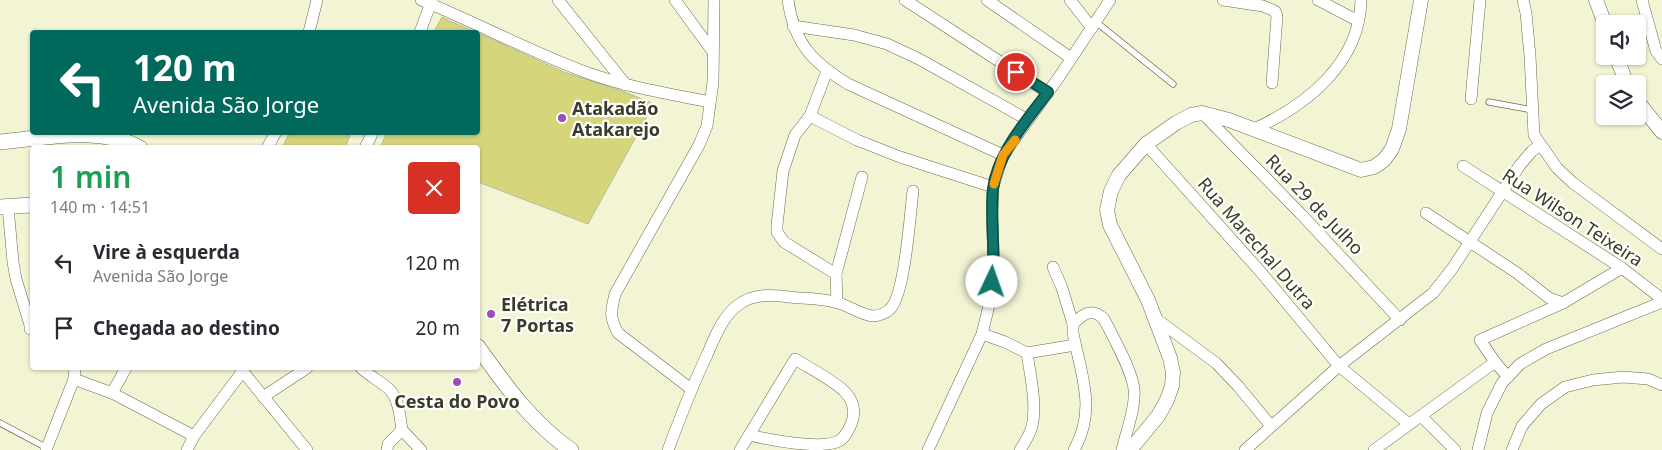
<!DOCTYPE html>
<html lang="pt">
<meta charset="utf-8">
<style>
:root{--surface:#fff;--page:#f2f2f3;--text:#2b2b33;--muted:#7c7c81}
body{margin:0;font-family:"Noto Sans",sans-serif;background:var(--page);color:var(--text);height:100vh;display:flex;flex-direction:column;font-size:19px;white-space:nowrap}
*{box-sizing:border-box;margin:0}
p{font-size:16px;color:var(--muted)}
.icon{flex:none;width:28px;height:28px;fill:none;stroke:currentColor;stroke-width:2;stroke-linecap:round;stroke-linejoin:round}
.map{position:relative;flex:1;overflow:hidden}
.panel{position:absolute;left:30px;top:145px;width:450px;height:225px;display:flex;flex-direction:column;background:var(--surface);border-radius:5px;box-shadow:0 1px 4px #0004}
.panel>*{flex:none}
.top-card{position:absolute;left:30px;top:30px;width:450px;height:105px;border-radius:5px;box-shadow:0 1px 4px #0004;background:#00695c;color:#fff;overflow:hidden}
.controls{position:absolute;left:1596px;top:15px;display:grid;gap:10px}
.controls a{display:grid;place-items:center;width:50px;height:50px;border-radius:5px;background:var(--surface);box-shadow:0 1px 4px #0004;font-size:25px}
.pin{position:absolute;display:grid;place-items:center;width:42px;height:42px;color:#fff;margin:-21px;border:2px solid #fff;border-radius:50%;box-shadow:0 1px 5px #0007}
.me{position:absolute;width:55px;margin:-28px;rotate:3deg;stroke-linejoin:round;filter:drop-shadow(0 0 4px #0008)}
.turn{display:flex;align-items:center;gap:18px;height:105px;padding:0 20px;font-size:22px}
.turn .icon{width:65px;height:65px;stroke-width:2.5}
.turn b{display:block;font-size:35px;line-height:42px}
.round{display:grid;place-items:center;flex:none;width:52px;height:52px;border-radius:5px;background:var(--page)}
.headline{display:flex;align-items:center;justify-content:space-between;height:85px;padding:0 20px}
h1{font-size:30px;font-weight:600;line-height:38px;color:#1e9e55}
ul{padding:0;list-style:none}
li{display:flex;align-items:center;gap:15px;height:65px;padding:0 20px}
li div{flex:1}
li b{display:block;font-size:19px}
li em{font-style:normal}
.map>svg:first-child{display:block}
</style>
<div class="map">
<svg width="1662" height="450" viewBox="0 0 1662 450">
<rect width="100%" height="100%" fill="#f3f4d4"/>
<g fill="#d7d57c" stroke="#bbbb9d">
<path d="M442,17L452,22L476,32H434Z"/>
<path d="M478,33L564,72L625,92L654,104L588,224L478,182V148H380L387,132H478Z"/>
<path d="M290,132H351L345,148H282Z"/>
</g>
<g fill="none" stroke-linecap="round" stroke-linejoin="round">
<g stroke="#6a6a4e" stroke-width="7">
<g id="service">
<path d="M1096,22L1173,84"/>
<path d="M1489,102L1533,110"/>
<path d="M0,423L47,448"/>
</g>
</g>
<g stroke="#6a6a4e" stroke-width="12">
<g id="minor">
<path d="M421,0C477,23 531,52 588,73C627,87 670,94 710,102"/>
<path d="M558,0L626,85"/>
<path d="M675,0L713,52"/>
<path d="M788,0C794,43 812,62 848,84L1003,155"/>
<path d="M905,0L1048,93"/>
<path d="M987,0L1071,58"/>
<path d="M1070,0L1092,28"/>
<path d="M1223,0L1263,6L1275,11L1277,16L1272,83"/>
<path d="M1318,0L1358,21"/>
<path d="M1523,0L1526,13L1530,56L1534,135L1557,168L1573,183L1662,249"/>
<path d="M1642,0L1656,51L1662,59"/>
<path d="M793,26L854,35L887,44L919,59L1028,120"/>
<path d="M309,32L317,0"/>
<path d="M420,32L432,0"/>
<path d="M827,71L810,116L795,135L783,171L777,225V232L784,242L836,274"/>
<path d="M1471,99L1480,0"/>
<path d="M1202,113L1300,213L1400,320"/>
<path d="M810,116L857,140L900,157L993,187"/>
<path d="M1254,129C1307,105 1360,63 1361,0"/>
<path d="M1146,144L1259,270L1339,366L1409,424"/>
<path d="M267,148L276,132"/>
<path d="M365,148L373,132"/>
<path d="M1463,166L1622,268L1662,299"/>
<path d="M8,207L13,262L16,279L30,325V329L32,328"/>
<path d="M1426,213L1517,273L1549,298L1563,303L1622,268"/>
<path d="M1053,267L1062,288L1073,324"/>
<path d="M837,302L836,274L862,177"/>
<path d="M1155,318L1216,363L1238,386L1271,426"/>
<path d="M982,334L1005,342L1027,353L1075,345"/>
<path d="M240,368L307,450"/>
<path d="M361,368C370,376 381,382 389,389C399,399 400,417 402,430L388,444L387,450"/>
<path d="M1508,377L1495,362L1480,340L1563,303"/>
<path d="M74,379L112,393L194,436"/>
<path d="M691,389L618,333C609,316 611,312 615,294L699,145L707,126L713,82L714,0"/>
<path d="M112,393L126,368"/>
<path d="M263,397L307,368"/>
<path d="M1421,416L1455,450"/>
<path d="M402,430L421,450"/>
<path d="M46,450L74,379L75,368"/>
<path d="M187,450L194,436L242,372"/>
<path d="M668,450C680,418 692,386 707,355C715,337 722,317 738,305C754,293 771,295 789,297C805,299 823,298 838,303C850,306 861,315 873,316C879,316 886,313 890,309C905,295 910,214 913,191"/>
<path d="M740,450L795,359C809,368 833,380 844,391C853,400 856,410 852,422C849,429 846,437 839,441C821,450 770,440 749,435"/>
<path d="M928,450L982,334L991,297L994,268L992,216L993,187L1003,155L1059,77L1110,0"/>
<path d="M1020,450C1026,441 1032,431 1033,421C1036,399 1030,374 1027,353"/>
<path d="M1074,450C1097,409 1081,375 1073,333V324C1083,314 1092,307 1104,319C1113,337 1132,370 1134,389C1136,407 1126,432 1122,450"/>
<path d="M1245,450L1339,366L1433,293L1452,269L1520,165L1532,151L1540,145"/>
<path d="M1374,450L1495,362"/>
<path d="M1478,450L1487,413L1502,383L1520,364L1546,349L1662,302"/>
<path d="M1512,450L1522,426L1541,404L1565,387L1593,380L1623,377L1648,379L1662,385"/>
</g>
</g>
<g stroke="#6a6a4e" stroke-width="15">
<g id="tertiary">
<path d="M1596,0L1605,24"/>
<path d="M1616,56L1627,84"/>
<path d="M1638,102L1662,132"/>
<path d="M1130,450L1158,416L1167,400L1172,386L1173,372L1170,358L1148,300L1110,225L1107,210L1111,191L1119,175L1146,144L1176,123L1191,115L1202,113L1229,120L1361,170L1374,167L1384,160L1392,149L1399,129L1421,0"/>
</g>
</g>
<g stroke="#6a6a4e" stroke-width="16">
<g id="secondary">
<path d="M0,142C46,138 98,125 140,148"/>
<path d="M0,207L32,205"/>
<path d="M478,347C505,385 532,423 571,450"/>
</g>
</g>
<use href="#service" stroke="#fff" stroke-width="5.5"/>
<use href="#minor" stroke="#fff" stroke-width="11"/>
<use href="#tertiary" stroke="#fff" stroke-width="14"/>
<use href="#secondary" stroke="#fff" stroke-width="15"/>
</g>
<g fill="none" stroke-linecap="round" stroke-linejoin="round">
<g stroke="#0a4d48" stroke-width="12">
<path id="route" d="M992,282C996,251 990,220 993,189C997,154 1027,120 1048,92L1016,72"/>
</g>
<use href="#route" stroke="#0f766e" stroke-width="9"/>
<path stroke="#f59e0b" stroke-width="9" d="M994,184L1003,155L1015,140"/>
</g>
<g fill="#a04bb9" stroke="#fffff9" stroke-width="2">
<circle cx="562" cy="118" r="5"/>
<circle cx="491" cy="314" r="5"/>
<circle cx="457" cy="382" r="5"/>
</g>
<g text-anchor="middle" dominant-baseline="central" stroke-width="4.5" stroke-linejoin="round" paint-order="stroke">
<g font-size="18" font-weight="bold" fill="#3a3a2e" stroke="#fffff9" text-anchor="start">
<text x="572" y="108">Atakadão<tspan x="572" dy="21">Atakarejo</tspan></text>
<text x="501" y="304">Elétrica<tspan x="501" dy="21">7 Portas</tspan></text>
<text x="457" y="401" text-anchor="middle">Cesta do Povo</text>
</g>
<g font-size="18" fill="#3a3a2e" stroke="#fffff9">
<text transform="translate(1315 204) rotate(46)">Rua 29 de Julho</text>
<text transform="translate(1573 217) rotate(33)">Rua Wilson Teixeira</text>
<text transform="translate(1257 243) rotate(49)">Rua Marechal Dutra</text>
</g>
</g>
</svg>
<div class="controls">
<a><svg class="icon" aria-label="sound" viewBox="0 0 24 24"><path d="M4 9h4l5-4v14l-5-4H4zM17 9q2 3 0 6"/></svg></a>
<a><svg class="icon" aria-label="layers" viewBox="0 0 24 24"><path d="M12 4l9 5-9 5-9-5zM3 14l9 5 9-5"/></svg></a>
</div>
<div class="pin" style="left:1016px;top:72px;background:#d93025"><svg class="icon" aria-label="arrive" viewBox="0 0 24 24"><path d="M6 21V4h12l-3 4 3 4H6"/></svg></div>
<svg class="me" style="left:992px;top:282px" viewBox="-20 -20 40 40"><circle r="19" fill="#fff"/><path d="M0-13L10 11 0 6-10 11z" fill="#0f766e"/></svg>
<div class="top-card">
<div class="turn"><svg class="icon" aria-label="left" viewBox="0 0 24 24"><path d="M17 20v-9H6M10 6l-5 5 5 5"/></svg><div><b>120 m</b>Avenida São Jorge</div></div>
</div>
<section class="panel">
<div class="headline"><div><h1>1 min</h1><p>140 m · 14:51</p></div><a class="round" style="background:#d93025;color:#fff"><svg class="icon" aria-label="close" viewBox="0 0 24 24"><path d="M6 6l12 12M18 6L6 18"/></svg></a></div>
<ul>
<li><svg class="icon" aria-label="left" viewBox="0 0 24 24"><path d="M17 20v-9H6M10 6l-5 5 5 5"/></svg><div><b>Vire à esquerda</b><p>Avenida São Jorge</p></div><em>120 m</em></li>
<li><svg class="icon" aria-label="arrive" viewBox="0 0 24 24"><path d="M6 21V4h12l-3 4 3 4H6"/></svg><div><b>Chegada ao destino</b></div><em>20 m</em></li>
</ul>
</section>
</div>
